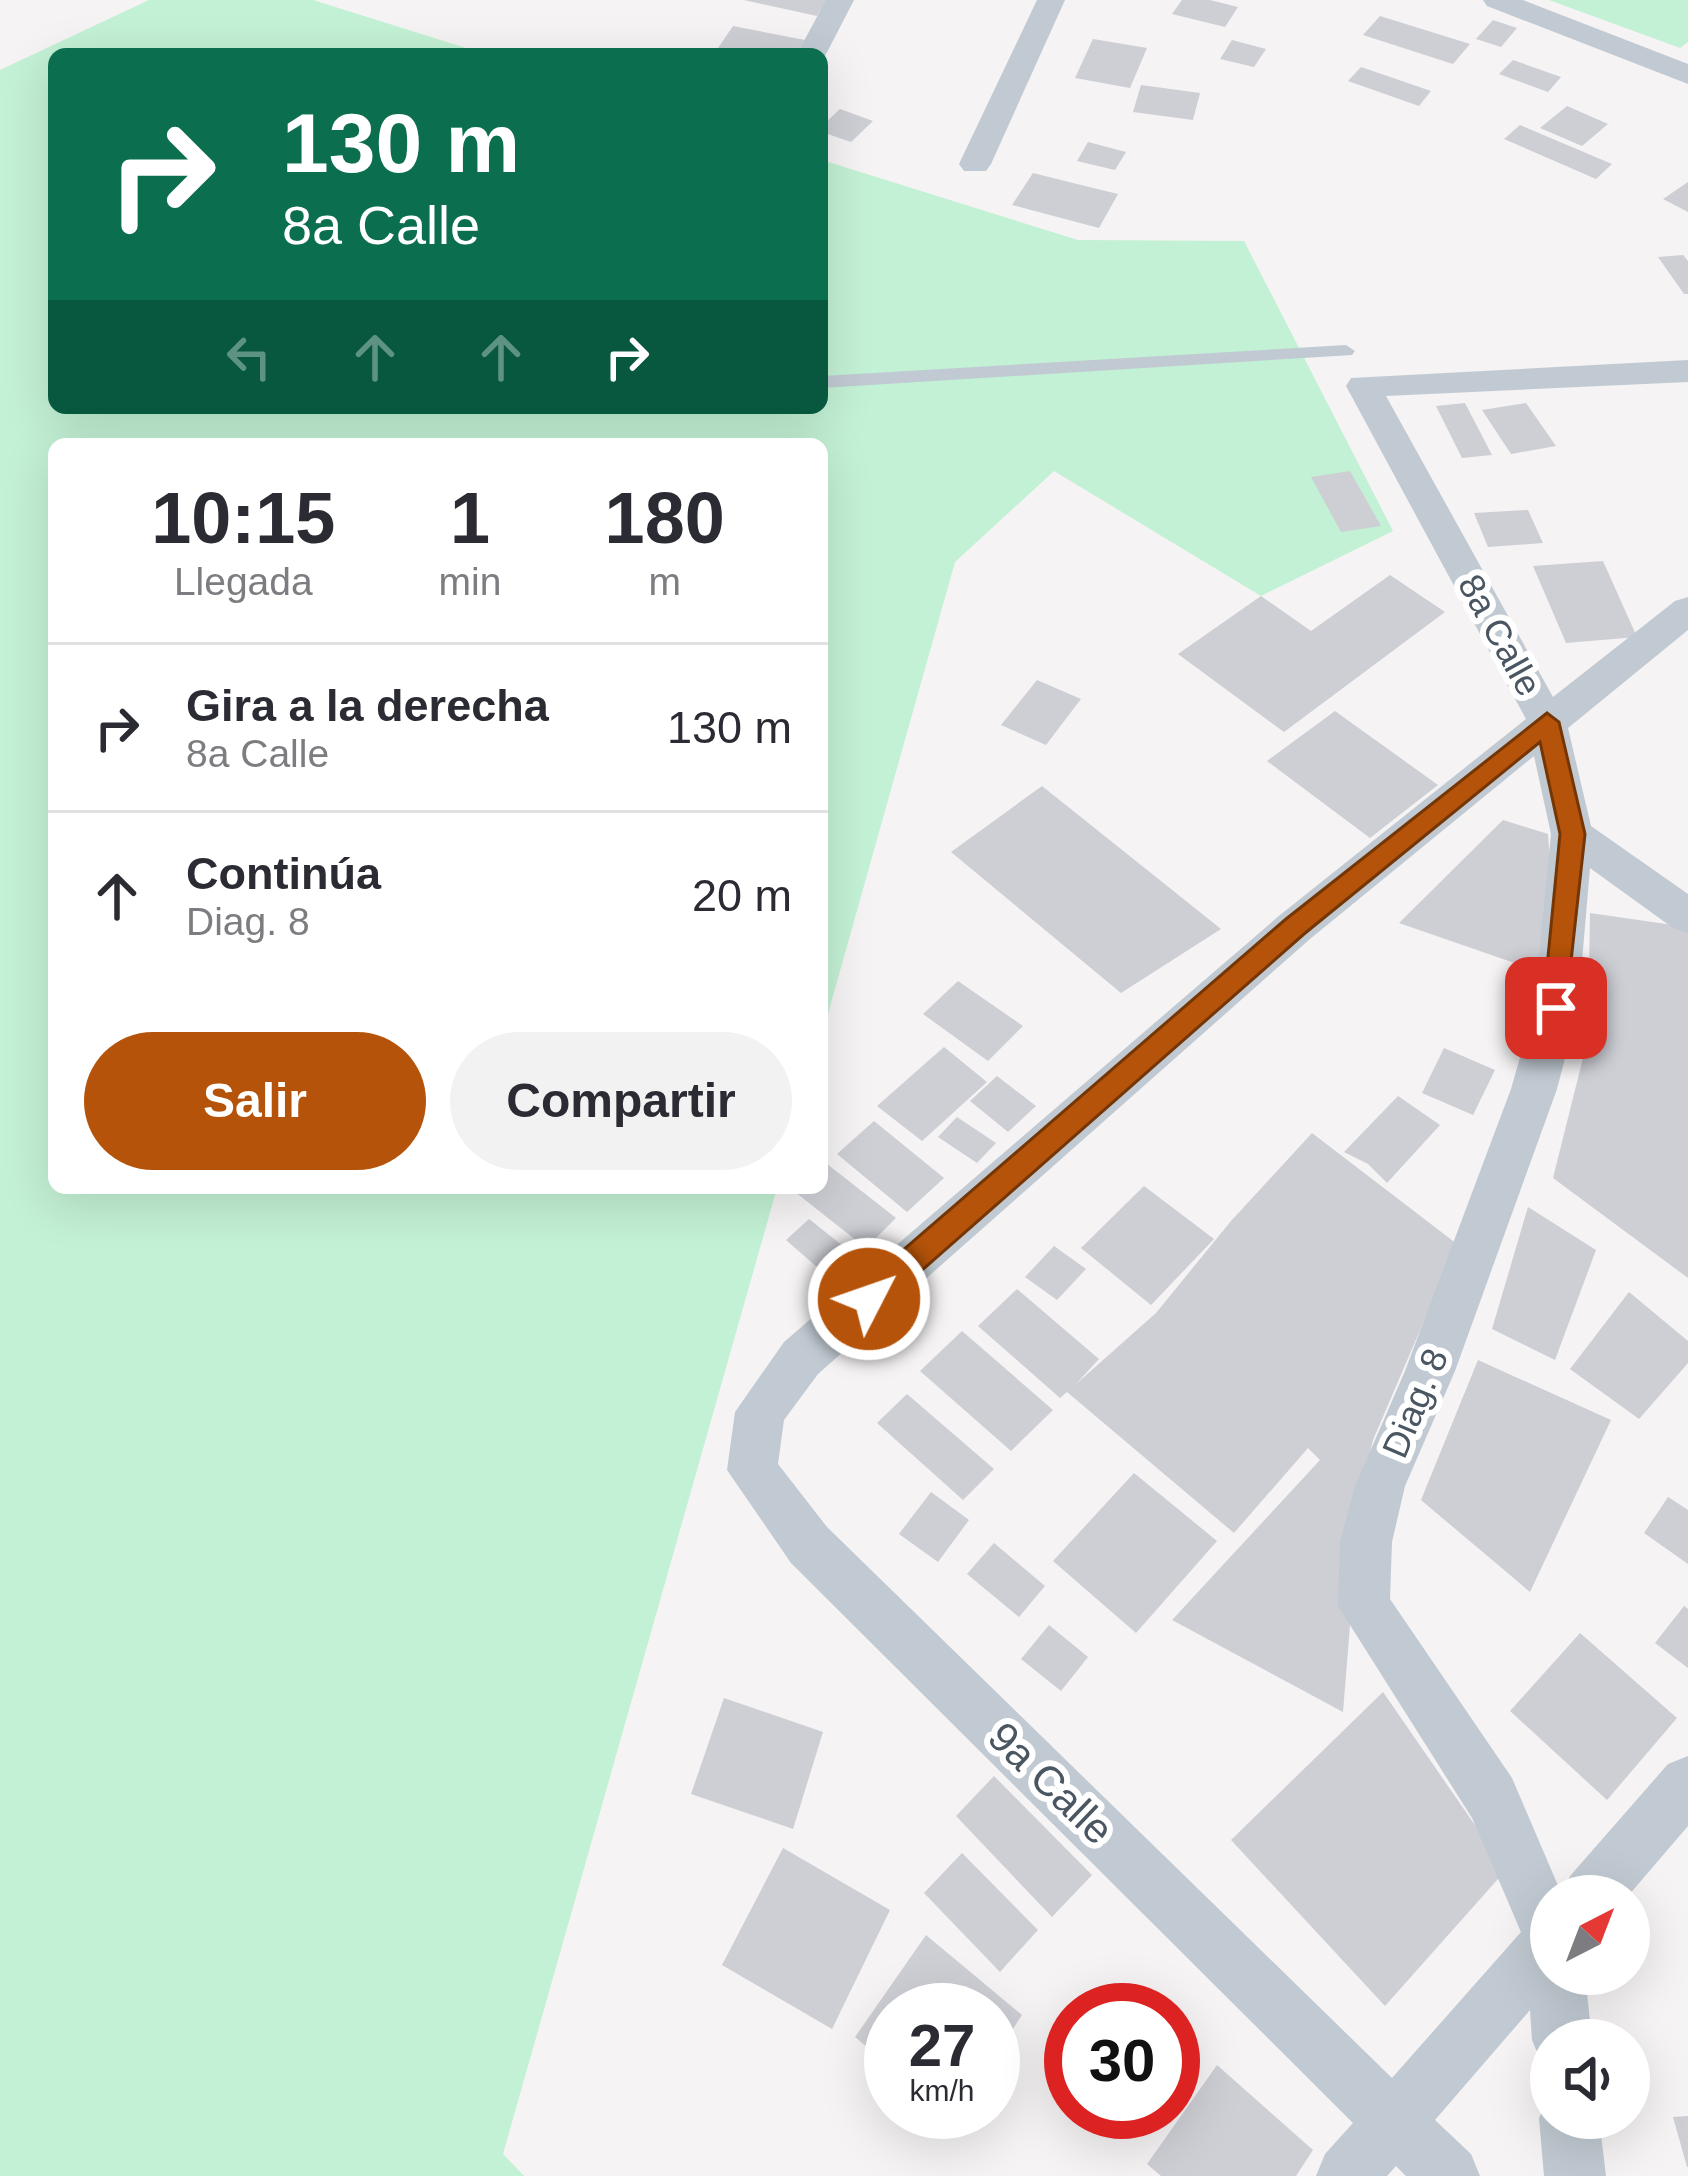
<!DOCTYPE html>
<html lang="es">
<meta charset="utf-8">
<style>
:root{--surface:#fff;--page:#f2f2f3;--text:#2b2b33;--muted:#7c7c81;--line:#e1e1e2;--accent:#b45309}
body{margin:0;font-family:Arial,sans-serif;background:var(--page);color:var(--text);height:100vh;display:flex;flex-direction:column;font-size:45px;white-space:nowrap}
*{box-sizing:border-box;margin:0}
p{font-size:39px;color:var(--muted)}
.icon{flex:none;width:66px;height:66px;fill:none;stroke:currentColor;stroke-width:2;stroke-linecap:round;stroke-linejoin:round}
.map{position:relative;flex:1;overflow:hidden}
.side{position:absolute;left:48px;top:438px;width:780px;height:756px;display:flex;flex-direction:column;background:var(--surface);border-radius:18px;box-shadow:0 12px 48px #0002}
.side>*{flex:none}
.banner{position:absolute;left:48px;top:48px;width:780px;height:366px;border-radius:18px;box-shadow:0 12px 48px #0002;background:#0b6e4f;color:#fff;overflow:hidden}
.needle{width:78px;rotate:42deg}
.buttons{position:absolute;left:1530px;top:1875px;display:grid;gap:24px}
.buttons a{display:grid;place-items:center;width:120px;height:120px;border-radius:50%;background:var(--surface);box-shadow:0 12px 48px #0002;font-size:60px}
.speed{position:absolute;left:864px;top:1983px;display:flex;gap:24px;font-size:60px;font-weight:700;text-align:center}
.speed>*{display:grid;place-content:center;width:156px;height:156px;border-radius:50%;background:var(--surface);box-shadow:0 12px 48px #0002;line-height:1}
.speed small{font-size:30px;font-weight:400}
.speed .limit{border:18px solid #d22;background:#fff;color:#111}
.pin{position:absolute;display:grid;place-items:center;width:102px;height:102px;color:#fff;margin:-51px;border-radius:24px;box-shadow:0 6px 18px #0006}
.me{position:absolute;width:132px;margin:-66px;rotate:49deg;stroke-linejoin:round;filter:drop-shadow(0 0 9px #0008)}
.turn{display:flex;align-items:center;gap:42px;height:252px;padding:0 36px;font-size:54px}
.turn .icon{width:156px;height:156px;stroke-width:2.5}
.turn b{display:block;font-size:84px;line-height:102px}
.lanes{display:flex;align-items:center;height:114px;padding:0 36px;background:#0003;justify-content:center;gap:60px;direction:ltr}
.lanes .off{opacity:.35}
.eta{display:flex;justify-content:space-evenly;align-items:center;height:204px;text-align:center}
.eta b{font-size:72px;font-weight:600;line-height:84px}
.primary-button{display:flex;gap:24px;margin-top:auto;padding:24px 36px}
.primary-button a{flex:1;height:138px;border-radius:72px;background:var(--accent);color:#fff;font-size:48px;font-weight:600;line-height:138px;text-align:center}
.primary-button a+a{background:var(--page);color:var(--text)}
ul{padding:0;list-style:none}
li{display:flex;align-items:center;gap:36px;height:168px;padding:0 36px;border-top:3px solid var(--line)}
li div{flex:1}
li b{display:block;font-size:45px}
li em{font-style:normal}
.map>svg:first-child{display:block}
</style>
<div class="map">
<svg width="1688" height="2176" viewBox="0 0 1688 2176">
<rect width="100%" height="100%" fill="#f5f3f3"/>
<g fill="#c3f1d5">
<path d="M149,0H313L485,54H54V408H822V160L1078,240L1244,241L1393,531L1261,596L1054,471L955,562L822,1035V444H54V1188H777L503,2154L524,2176H0V70Z"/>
<path d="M1549,0H1688V42L1680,48Z"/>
</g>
<g fill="#cdcfd5">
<path d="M744,0H827L817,16Z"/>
<path d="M1182,0H1210L1238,7L1225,27L1172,14Z"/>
<path d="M1380,16L1470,44L1453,64L1363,35Z"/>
<path d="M1493,20L1517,28L1501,47L1476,39Z"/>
<path d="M733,26L805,40L797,54H714Z"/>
<path d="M1093,39L1147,48L1130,88L1075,78Z"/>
<path d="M1232,40L1266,49L1254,67L1220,59Z"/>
<path d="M1513,60L1561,77L1548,92L1499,74Z"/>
<path d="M1361,67L1431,91L1419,106L1348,81Z"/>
<path d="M1141,85L1200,93L1193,120L1133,112Z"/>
<path d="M1567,106L1608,124L1582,146L1540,128Z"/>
<path d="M840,109L873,121L851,142L822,132V126Z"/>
<path d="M1520,125L1612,164L1596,179L1504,139Z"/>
<path d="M1088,142L1126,152L1115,170L1077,161Z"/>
<path d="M1033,173L1077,184L1118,194L1099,228L1012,205Z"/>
<path d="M1688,182V212L1663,199Z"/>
<path d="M1683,255L1688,261V294H1684L1658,257Z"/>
<path d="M1465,403L1492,455L1462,458L1436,406Z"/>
<path d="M1526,403L1556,446L1511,454L1482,410Z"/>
<path d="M1350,471L1381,526L1341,532L1311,477Z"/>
<path d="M1528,510L1543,543L1488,547L1474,513Z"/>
<path d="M1603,561L1637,637L1566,643L1533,566Z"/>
<path d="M1390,575L1445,612L1284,732L1178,654L1261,596L1311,631Z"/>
<path d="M1037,680L1081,699L1046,745L1001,725Z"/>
<path d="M1335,711L1438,785L1370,838L1267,761Z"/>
<path d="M1042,786L1221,929L1121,993L951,852Z"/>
<path d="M1503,820L1548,834L1558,978L1399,923Z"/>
<path d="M1590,913L1680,926L1688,931V1278L1553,1178L1588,1038Z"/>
<path d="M958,981L1023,1026L988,1061L923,1014Z"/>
<path d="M944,1047L987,1082L922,1141L877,1106Z"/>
<path d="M1444,1048L1495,1070L1473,1115L1422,1093Z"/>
<path d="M997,1076L1036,1106L1008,1132L970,1101Z"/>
<path d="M1398,1096L1440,1125L1387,1183L1368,1164L1344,1152Z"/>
<path d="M957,1117L996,1143L977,1163L938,1137Z"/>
<path d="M874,1121L944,1178L907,1212L837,1154Z"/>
<path d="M1312,1133L1457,1244L1373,1440L1361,1489L1343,1712L1172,1620L1320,1460L1308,1448L1234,1533L1067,1392L1060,1398L978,1326L1017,1289L1099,1359L1076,1384L1156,1313L1231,1221Z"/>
<path d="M822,1160L896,1218L866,1248L790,1188H822Z"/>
<path d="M1144,1186L1214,1239L1151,1305L1081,1248Z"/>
<path d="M1528,1207L1596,1250L1555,1360L1492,1329Z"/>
<path d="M809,1219L858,1258L834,1282L786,1240Z"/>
<path d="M1054,1246L1086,1269L1057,1300L1025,1277Z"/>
<path d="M1629,1292L1688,1341V1363L1639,1419L1570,1369Z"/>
<path d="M962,1331L1053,1410L1011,1451L920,1371Z"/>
<path d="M1478,1360L1611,1420L1530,1592L1421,1500Z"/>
<path d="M907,1394L994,1469L963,1500L877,1423Z"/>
<path d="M1134,1473L1217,1541L1136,1633L1053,1561Z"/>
<path d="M931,1492L969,1520L938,1562L899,1534Z"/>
<path d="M1668,1497L1688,1510V1564L1644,1533Z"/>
<path d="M994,1543L1045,1586L1019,1617L967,1574Z"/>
<path d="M1684,1606L1688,1609V1668L1655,1643Z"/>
<path d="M1049,1625L1088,1657L1061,1691L1021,1659Z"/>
<path d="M1580,1633L1677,1718L1607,1800L1510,1711Z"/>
<path d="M1383,1692L1506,1870L1385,2006L1231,1840Z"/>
<path d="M724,1698L823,1732L793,1829L691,1794Z"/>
<path d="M994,1776L1092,1875L1052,1917L956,1816Z"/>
<path d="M783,1848L890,1910L832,2029L722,1965Z"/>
<path d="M962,1853L1038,1930L1000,1972L924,1893Z"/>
<path d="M926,1935L1022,2015L993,2059V2010H891V2067L855,2037Z"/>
<path d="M1217,2065L1313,2150L1296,2176H1161L1147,2164Z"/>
<path d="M1688,2116V2167H1687L1673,2117Z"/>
</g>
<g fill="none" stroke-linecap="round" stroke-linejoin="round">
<path fill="#c1cad2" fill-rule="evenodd" d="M1346,345L1355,351L1352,355L822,388V376Z"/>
<g fill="#c1cad2" fill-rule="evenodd">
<path d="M826,0H854L823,60L822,54H797Z"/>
<path d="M1037,0H1065L991,164L986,171H964L959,164Z"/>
<path d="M1483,0H1523L1688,64V84L1487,6Z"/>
<path d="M1688,360V382L1386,396L1553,697L1675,601L1688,597V630L1568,728L1591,826L1688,894V933L1673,928L1590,868L1578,1008L1557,1089L1455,1371L1405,1486L1392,1542L1390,1599L1512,1778L1562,1895L1570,1876L1668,1764L1688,1756V1826L1628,1896H1551V1974H1585L1592,2040H1551V2065L1541,2061L1532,2040L1530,2010L1435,2120L1471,2154L1480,2176H1406L1396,2166L1387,2176H1316L1325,2154L1353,2123L791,1563L727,1470L735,1412L784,1342L1280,915L1526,719L1346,386L1351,378ZM1534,756L1551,834L1534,1008L1511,1089L1405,1371L1355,1486L1340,1542L1338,1606L1472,1818L1521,1932L1392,2078L827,1527L778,1464L784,1420L818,1374L1310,939Z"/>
<path d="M1551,2095V2118H1599L1606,2176H1544L1539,2118Z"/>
</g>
</g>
<path fill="#b45309" stroke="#753606" stroke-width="3" d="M1547,713L1559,722L1585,834L1565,1016L1556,1019L1543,1008L1560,834L1540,742L1304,934L879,1308L869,1312L858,1308L854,1299L858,1289L1286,919Z"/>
<g text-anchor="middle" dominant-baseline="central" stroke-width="12" stroke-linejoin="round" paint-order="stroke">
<g font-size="36" fill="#4a5661" stroke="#fff">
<text transform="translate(1500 635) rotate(61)">8a Calle</text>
<text transform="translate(1415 1403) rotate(-67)">Diag. 8</text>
</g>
<g font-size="42" fill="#4a5661" stroke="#fff">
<text transform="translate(1051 1783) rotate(44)">9a Calle</text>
</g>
</g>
</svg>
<div class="buttons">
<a><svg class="needle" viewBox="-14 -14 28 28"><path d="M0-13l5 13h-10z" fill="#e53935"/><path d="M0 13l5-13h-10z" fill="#7c7c81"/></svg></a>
<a><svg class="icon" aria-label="sound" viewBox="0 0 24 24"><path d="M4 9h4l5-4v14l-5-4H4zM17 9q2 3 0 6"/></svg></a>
</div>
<div class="speed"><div>27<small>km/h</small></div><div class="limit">30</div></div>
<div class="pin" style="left:1556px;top:1008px;background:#d93025"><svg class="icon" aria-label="arrive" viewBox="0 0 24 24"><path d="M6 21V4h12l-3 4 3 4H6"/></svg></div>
<svg class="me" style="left:869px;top:1299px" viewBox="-20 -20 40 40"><circle r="17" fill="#b45309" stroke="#fff" stroke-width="3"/><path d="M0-11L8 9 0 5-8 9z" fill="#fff"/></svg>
<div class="banner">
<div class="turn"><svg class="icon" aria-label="right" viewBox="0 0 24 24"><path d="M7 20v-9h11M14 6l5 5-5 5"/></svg><div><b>130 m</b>8a Calle</div></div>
<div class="lanes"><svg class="icon off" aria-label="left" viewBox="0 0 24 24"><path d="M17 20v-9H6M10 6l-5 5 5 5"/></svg><svg class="icon off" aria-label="ahead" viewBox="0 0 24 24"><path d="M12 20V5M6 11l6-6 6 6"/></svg><svg class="icon off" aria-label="ahead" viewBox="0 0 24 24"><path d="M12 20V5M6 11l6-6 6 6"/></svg><svg class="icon" aria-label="right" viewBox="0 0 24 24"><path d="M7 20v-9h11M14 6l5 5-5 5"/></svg></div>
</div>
<section class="side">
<div class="eta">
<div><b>10:15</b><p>Llegada</p></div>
<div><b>1</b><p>min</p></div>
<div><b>180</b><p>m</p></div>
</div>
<ul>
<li><svg class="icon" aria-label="right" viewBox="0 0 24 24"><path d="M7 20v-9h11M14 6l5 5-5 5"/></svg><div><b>Gira a la derecha</b><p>8a Calle</p></div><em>130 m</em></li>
<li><svg class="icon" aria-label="ahead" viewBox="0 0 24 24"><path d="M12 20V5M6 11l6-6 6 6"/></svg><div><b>Continúa</b><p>Diag. 8</p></div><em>20 m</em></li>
</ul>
<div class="primary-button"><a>Salir</a><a>Compartir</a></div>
</section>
</div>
